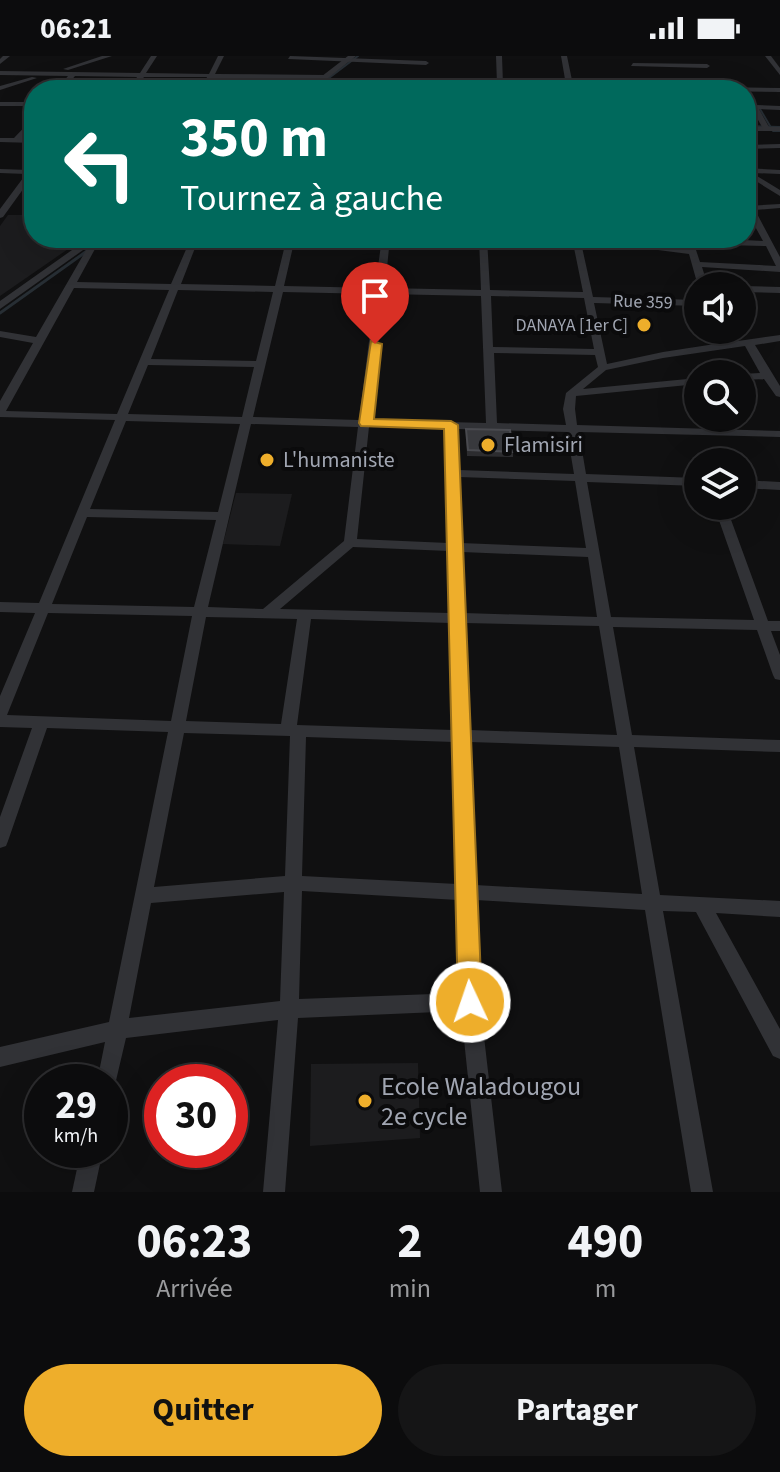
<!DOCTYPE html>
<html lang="fr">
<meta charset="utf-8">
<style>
:root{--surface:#0c0c0d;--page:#151516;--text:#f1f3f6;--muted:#9a9b9d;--line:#2c2c2e;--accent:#eeae2b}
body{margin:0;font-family:"Source Sans 3",sans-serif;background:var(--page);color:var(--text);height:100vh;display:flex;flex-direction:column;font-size:30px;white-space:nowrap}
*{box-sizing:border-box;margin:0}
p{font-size:26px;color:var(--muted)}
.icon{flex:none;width:44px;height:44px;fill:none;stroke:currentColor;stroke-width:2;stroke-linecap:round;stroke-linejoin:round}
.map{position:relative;height:1136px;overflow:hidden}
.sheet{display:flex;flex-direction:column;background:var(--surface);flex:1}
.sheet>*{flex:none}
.guide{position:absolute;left:24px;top:24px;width:732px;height:168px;border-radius:32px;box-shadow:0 8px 32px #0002,0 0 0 2px var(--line);background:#00695c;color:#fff;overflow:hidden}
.fabs{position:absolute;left:684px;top:216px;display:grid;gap:16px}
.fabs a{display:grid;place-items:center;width:72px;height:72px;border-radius:50%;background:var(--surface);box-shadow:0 8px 32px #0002,0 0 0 2px var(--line);font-size:40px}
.speed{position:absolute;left:24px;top:1008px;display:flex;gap:16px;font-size:40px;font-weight:700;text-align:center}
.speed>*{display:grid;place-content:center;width:104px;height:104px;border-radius:50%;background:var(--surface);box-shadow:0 8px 32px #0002,0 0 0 2px var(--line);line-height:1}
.speed small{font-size:20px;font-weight:400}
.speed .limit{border:12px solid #d22;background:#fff;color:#111}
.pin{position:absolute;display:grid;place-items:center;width:68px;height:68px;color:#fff;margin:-82px -34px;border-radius:50% 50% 50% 0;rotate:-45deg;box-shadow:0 0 8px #0007}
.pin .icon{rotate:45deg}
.me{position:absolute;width:88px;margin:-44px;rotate:357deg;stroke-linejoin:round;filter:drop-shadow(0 0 6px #0008)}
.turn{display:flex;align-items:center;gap:28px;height:168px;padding:0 24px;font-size:36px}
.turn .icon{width:104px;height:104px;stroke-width:2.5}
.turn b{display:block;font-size:56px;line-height:68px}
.eta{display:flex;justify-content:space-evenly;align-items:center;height:136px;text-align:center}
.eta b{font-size:48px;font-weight:700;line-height:56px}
.primary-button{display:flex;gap:16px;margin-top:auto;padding:16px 24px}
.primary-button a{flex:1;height:92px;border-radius:48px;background:var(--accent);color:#111;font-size:32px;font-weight:700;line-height:92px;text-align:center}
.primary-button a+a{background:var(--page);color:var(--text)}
.status{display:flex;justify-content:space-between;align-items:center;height:56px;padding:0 40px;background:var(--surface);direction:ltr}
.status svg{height:22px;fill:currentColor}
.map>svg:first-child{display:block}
</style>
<div class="status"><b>06:21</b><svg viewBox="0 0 49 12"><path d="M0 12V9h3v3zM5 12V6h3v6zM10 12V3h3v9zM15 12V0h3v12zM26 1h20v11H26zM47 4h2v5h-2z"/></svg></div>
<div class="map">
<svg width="780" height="1136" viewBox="0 0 780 1136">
<rect width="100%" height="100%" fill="#101011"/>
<g fill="#1c1c1e">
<path d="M8,159H34V182H84L0,240V170Z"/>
<path d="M236,437L292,438L280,490L223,488Z"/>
<path d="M418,1007L420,1082L310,1090L311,1008Z"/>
</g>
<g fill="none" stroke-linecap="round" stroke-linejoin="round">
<g stroke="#272e34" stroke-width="2">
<path d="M313,34L358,0"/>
<path d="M760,53L773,75H780"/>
<path d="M746,70L780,71"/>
</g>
<g stroke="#272e34" stroke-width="3">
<path d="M94,190L105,182"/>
<path d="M0,257L87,195"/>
</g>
<g fill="#313236" fill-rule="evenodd">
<path d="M3,0H10L0,8V3Z"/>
<path d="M102,0H112L68,14L63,13Z"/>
<path d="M151,0H157L146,17L209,18L218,0H224L215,18L325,19L328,21L325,23L213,22L207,34H201L207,21H144L135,34H129L137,21L75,20L63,34H56L68,20L0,19V15L140,17Z"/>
<path d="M290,0L426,5L429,7L426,9L288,3Z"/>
<path d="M496,0H502L503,28L566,29L561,0H567L573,29L780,32V36L316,29L313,27L316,25L497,28Z"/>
<path d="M765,0H771L780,12V19Z"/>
<path d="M633,7L707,8L710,10L707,12L631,10Z"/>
<path d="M32,21L37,22L0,34V30Z"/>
<path d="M746,36L756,49L780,50V54L759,53L769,71H780V75H746V71H762L752,53H746V49H749L746,44Z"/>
<rect x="0" y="46" width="34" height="4"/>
<path d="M34,61V68L22,82L34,83V87L0,86V82H14Z"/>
<path d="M780,88V92L746,93V89Z"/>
<path d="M31,111H34V118L3,161L0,162V153L26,118L0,117V113L30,114Z"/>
<path d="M746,112L780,114V118L752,117L780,134V140L746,119Z"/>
<path d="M780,148V152L755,154L780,201V216L702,211L708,230H698L689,198L588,185L584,182H607L687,193L684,182H692L700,206L776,210L766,190L724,189L720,186L724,183L763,185L746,154V150Z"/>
<path d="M93,182H101L77,226L171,228L191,182H199L198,186L285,187L287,182H295L284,230L375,232L382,182H390L385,232L481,234L479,182H487L490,234L583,236L572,182H580L593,241L698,244V250L594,247L607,308L663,296L715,288L711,274H721L724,287L780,279V285L755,289L780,330V341L776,340L764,323L742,324L741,318L760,317L745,290L663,302L606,314L583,333L698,322V328L576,340L575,353L577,369L780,375V381L579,376L586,418L698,422V430L587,426L611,561L754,564L714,450H726L768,565H780V575H771L780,599V624L775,623L773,619L757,574L613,571L632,679L780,684V696L634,691L660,839L780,845V861L716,857L780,973V1003L773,1000L696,856L663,855L713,1136H691L645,854L476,844L480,946L502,1136H480L461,955L298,962L285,1136H263L278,964L126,982L114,1033L110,1035V1026H97L105,986L0,1011V991L109,966L168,676L47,672L8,785L6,790L0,792V761L32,672L0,671V640L35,557L0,556V546L39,547L115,364L0,361V345L33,287L0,281V275L36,281ZM195,192L284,193L275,230L181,228ZM74,232L169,234L117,358L6,355ZM178,234L273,236L256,305L151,303ZM283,236L375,238L359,364L253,361ZM384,238L481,240L486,367L370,364ZM491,240L584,242L594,293L493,291ZM494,297L595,299L598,311L566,337L563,353L566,369L497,367ZM148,309L254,311L242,361L128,358ZM126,365L240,368L218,456L90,453ZM251,368L358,371L344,485L263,553L208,551ZM369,371L445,373L448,487L357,483ZM457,373L567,376L574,418L458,414ZM459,421L575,425L586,492L461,487ZM87,461L216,464L194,551L52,548ZM353,491L449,495L450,557L280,553ZM462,496L588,501L597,561L464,557ZM48,557L192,560L171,665L7,659ZM206,561L297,563L281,668L186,665ZM311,563L451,567L453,674L297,669ZM465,567L599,570L617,679L469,674ZM184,677L290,680L285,820L154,831ZM306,681L454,686L457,828L302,820ZM469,686L619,691L642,838L475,829ZM302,835L458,844L460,937L299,943ZM284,836L280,945L129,962L151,847Z"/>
<path d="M742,230L780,231V237L742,236Z"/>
<path d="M742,424L780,426V434L742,432Z"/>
<path d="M81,1094H103L94,1136H72Z"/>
</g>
<g fill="#313236" fill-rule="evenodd">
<path d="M348,0H356L313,34H304Z"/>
<path d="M89,182H100L0,253V245Z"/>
</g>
</g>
<path fill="#2c2c2f" d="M466,373L513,396V401L467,400Z"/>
<path fill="#38393d" stroke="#494a4f" stroke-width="2" d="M466,373L510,374L513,396L468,394Z"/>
<path fill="#eeae2b" stroke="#9b711c" stroke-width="2" d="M371,285L382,288L374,363L451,365L458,369L482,946L479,954L470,958L461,954L458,946L444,373L361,370L359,367Z"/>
<g fill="#eeae2b" stroke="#0b0b0c" stroke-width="3">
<circle cx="644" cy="269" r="8"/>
<circle cx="488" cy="389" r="8"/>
<circle cx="267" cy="404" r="8"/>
<circle cx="365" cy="1045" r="8"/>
</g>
<g text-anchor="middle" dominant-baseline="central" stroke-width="8" stroke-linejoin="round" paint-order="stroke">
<g font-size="18" fill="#a1a6b2" stroke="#0b0b0c">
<text transform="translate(643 246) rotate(2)">Rue 359</text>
</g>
<g font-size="18" fill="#a1a6b2" stroke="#0b0b0c" text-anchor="end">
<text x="628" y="269">DANAYA [1er C]</text>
</g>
<g font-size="22" fill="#a1a6b2" stroke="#0b0b0c" text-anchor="start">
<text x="504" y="389">Flamisiri</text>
<text x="283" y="404">L'humaniste</text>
</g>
<g font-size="26" fill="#a1a6b2" stroke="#0b0b0c" text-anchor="start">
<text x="381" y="1030">Ecole Waladougou<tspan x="381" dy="30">2e cycle</tspan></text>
</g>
</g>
</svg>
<div class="fabs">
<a><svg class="icon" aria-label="sound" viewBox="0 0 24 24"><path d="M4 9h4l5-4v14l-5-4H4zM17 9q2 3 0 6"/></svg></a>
<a><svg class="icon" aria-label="search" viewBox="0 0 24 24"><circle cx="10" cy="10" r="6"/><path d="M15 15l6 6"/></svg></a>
<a><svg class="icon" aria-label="layers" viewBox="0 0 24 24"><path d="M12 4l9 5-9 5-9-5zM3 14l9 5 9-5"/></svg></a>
</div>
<div class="speed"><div>29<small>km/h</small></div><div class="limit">30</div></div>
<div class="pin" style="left:375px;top:288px;background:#d93025"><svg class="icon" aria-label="arrive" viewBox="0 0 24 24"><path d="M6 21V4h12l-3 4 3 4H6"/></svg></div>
<svg class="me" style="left:470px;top:946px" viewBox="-20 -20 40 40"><circle r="17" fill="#eeae2b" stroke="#fff" stroke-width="3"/><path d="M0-11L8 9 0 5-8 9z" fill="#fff"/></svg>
<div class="guide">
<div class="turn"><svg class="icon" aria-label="left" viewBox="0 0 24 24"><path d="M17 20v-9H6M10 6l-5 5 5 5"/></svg><div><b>350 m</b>Tournez à gauche</div></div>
</div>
</div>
<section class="sheet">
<div class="eta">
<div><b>06:23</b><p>Arrivée</p></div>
<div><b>2</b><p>min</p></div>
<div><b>490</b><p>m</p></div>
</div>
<div class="primary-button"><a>Quitter</a><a>Partager</a></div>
</section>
